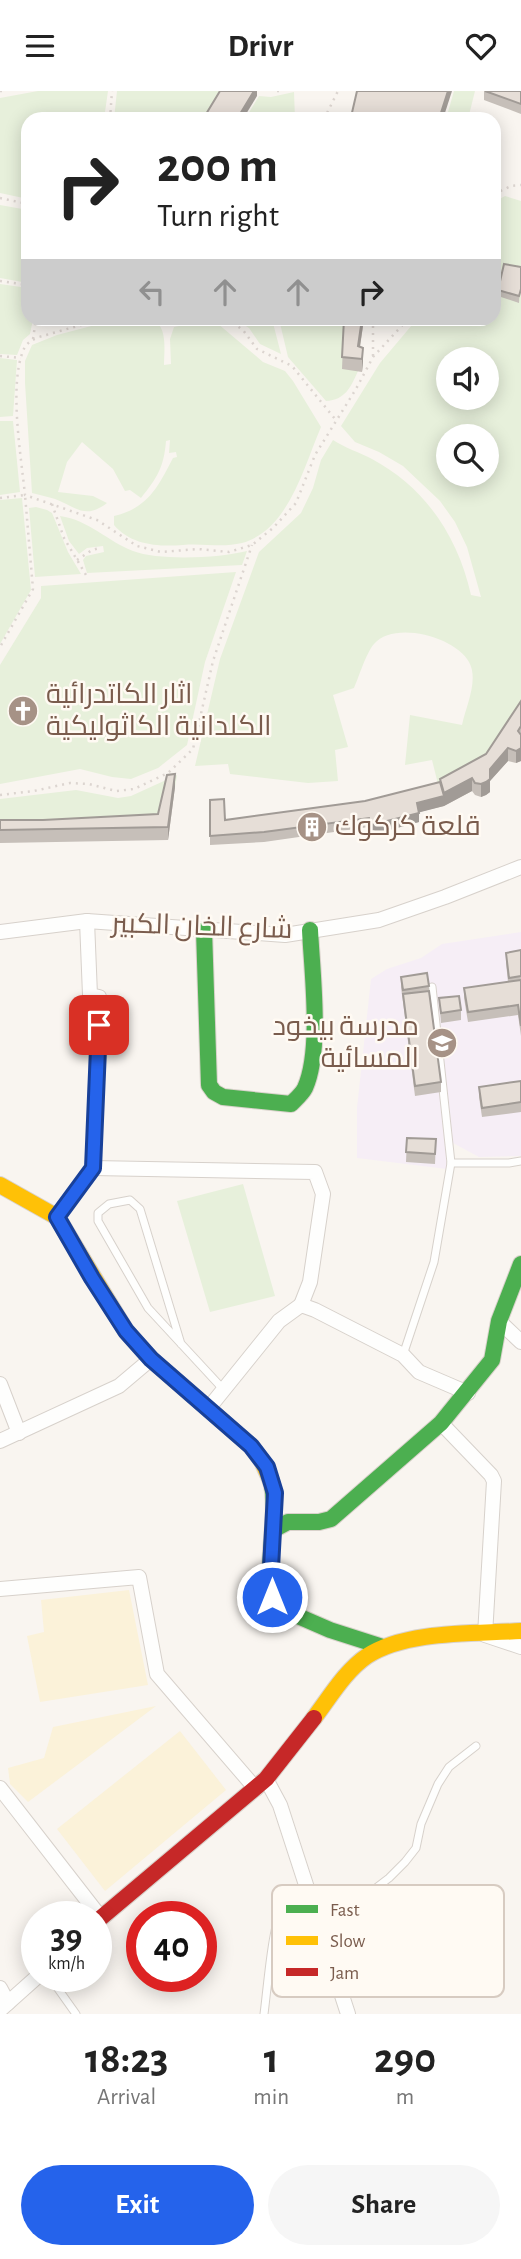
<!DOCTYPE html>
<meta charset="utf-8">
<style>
:root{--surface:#fff;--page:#f6f6f6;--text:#222;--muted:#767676;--accent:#2563eb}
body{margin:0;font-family:"Alegreya Sans",Cairo,sans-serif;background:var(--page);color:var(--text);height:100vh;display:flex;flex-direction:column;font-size:26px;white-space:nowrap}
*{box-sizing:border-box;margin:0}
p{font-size:23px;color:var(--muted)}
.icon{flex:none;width:38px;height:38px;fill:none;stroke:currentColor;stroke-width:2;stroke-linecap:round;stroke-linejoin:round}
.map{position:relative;height:1923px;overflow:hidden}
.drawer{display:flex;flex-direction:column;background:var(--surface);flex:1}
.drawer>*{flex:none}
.guide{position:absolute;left:21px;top:21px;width:480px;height:214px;border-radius:21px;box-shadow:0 4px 18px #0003;background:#fff;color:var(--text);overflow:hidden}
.buttons{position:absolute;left:436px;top:256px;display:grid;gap:14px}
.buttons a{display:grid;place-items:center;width:63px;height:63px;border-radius:50%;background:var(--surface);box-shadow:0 4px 18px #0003;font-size:35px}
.speed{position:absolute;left:21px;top:1810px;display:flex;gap:14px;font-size:35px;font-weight:700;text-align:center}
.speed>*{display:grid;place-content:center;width:91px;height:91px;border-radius:50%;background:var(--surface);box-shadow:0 4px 18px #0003;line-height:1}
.speed small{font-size:18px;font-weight:400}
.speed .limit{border:10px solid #d22;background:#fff;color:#111}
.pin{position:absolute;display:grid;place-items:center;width:60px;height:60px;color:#fff;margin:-30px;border-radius:14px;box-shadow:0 4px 10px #0006}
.me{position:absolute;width:77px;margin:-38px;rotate:0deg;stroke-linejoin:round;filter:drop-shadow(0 0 5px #0008)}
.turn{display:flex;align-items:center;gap:24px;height:147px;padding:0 21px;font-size:32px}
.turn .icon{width:91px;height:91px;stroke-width:2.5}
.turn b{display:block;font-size:49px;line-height:60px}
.lanes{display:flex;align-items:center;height:66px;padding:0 21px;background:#0003;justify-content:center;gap:35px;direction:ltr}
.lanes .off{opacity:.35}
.eta{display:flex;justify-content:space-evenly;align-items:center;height:119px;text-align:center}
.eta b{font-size:42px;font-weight:600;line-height:49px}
.action{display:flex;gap:14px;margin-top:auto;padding:14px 21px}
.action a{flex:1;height:80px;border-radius:42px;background:var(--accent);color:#fff;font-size:28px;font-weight:600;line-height:80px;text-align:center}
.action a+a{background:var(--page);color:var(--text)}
header{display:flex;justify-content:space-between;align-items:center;height:91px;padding:0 21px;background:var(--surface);font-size:32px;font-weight:600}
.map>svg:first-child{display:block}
</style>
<header><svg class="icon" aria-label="menu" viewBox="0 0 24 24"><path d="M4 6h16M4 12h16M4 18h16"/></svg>Drivr<svg class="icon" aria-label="heart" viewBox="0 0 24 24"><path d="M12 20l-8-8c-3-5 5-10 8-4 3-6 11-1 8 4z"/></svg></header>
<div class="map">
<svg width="521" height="1923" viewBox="0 0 521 1923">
<rect width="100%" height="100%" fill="#f9f5f0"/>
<path fill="#f6eef6" d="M521,841V1065L479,1066L453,1052L447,1078L357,1067V1017L371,888L387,878L421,867L442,853Z"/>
<g fill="#e7f0db" fill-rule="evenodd">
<path d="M38,0H108L104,28H28V108L0,102V7Z"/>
<path d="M117,0H223L206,28H114Z"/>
<path d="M454,0H475L468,28H446Z"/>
<path d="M294,1L295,28H245L259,5L271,6Z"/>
<path d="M505,105L521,110V622L486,676L440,701L432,669L405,674L410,624L462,634C466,615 479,589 469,571C456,546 394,529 374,553C366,562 359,586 354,597L333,604L348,656L335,659L338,690L308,692L230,683L228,673L195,675L220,568L259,461L301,422L313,397L321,369L333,349C345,357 359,361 372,368C426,397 458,446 471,504L481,506L467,456L455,431L440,410L403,375L379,361L355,351L341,335L380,272L417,228H494V111ZM448,268H486V306H448ZM448,345H486V383H448Z"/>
<path d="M0,114L28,119V192L0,187Z"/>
<path d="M0,193L28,197V228H33L30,243L23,249L17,264L0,263Z"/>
<path d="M108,228H153C168,237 164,259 164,274L171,273L170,248L174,236L193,232H217L263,271L285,280L293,290L321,336C304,375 289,439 242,452C222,457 203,452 183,454C158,456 131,454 114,434V425C148,417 158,396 173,367L177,366L176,361L169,362L170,349L166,350C164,376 157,387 141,407L130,399L125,400L113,378L82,351L67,371L58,401L93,405L107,412C85,429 76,416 55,408C48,406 40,404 32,402L25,292V270L32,254L57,244L99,233Z"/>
<path d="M235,228H272L281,263L260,253L249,237Z"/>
<path d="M279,228H345L358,280C351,296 345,309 326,310L288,266Z"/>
<path d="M0,267L17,269L13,325L0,326Z"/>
<path d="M0,330H13L20,401L0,404Z"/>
<path d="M22,407L31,499L0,553V409Z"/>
<path d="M36,416L47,419L52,422L68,461L81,483L35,486L29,417Z"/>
<path d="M60,425C89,429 107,450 133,460C159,470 220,467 247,460L242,474L87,482L83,469L86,465L104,461L103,455L87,457L79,463L69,450Z"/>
<path d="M236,481L205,571L187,654L158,677L131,688L112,686L80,678L0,693V574L41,507V495Z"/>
<path d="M177,684L175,696L167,697L158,736L0,740V708L76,699L118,707L131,705Z"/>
<path d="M243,1093L275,1205L210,1221L177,1110Z"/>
</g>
<g fill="#fbf2d9">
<path d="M129,1499L148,1594L40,1611L27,1545L44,1541L41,1509Z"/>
<path d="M156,1615L28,1711L10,1693L8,1677L44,1667L53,1636Z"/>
<path d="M180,1640L226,1699L105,1800L57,1738Z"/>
</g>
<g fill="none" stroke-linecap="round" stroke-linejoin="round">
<g stroke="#d7d1cb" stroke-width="9">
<g id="lane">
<path d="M432,896L451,1072"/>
<path d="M181,1253L140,1118L130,1109L109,1113L98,1122V1130L148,1217L223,1298"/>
<path d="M403,1264L434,1171L451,1072H509L521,1070"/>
<path d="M322,1838L389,1787L405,1771L416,1757L421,1733L438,1693L449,1676L476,1655"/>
<path d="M49,1885L76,1923"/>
<path d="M264,1923C267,1901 272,1837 281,1820C286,1811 299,1808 309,1804"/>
</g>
</g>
<g stroke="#d7d1cb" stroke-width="16">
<g id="street">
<path d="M0,841L87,830L285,844L379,829L445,806L521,776"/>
<path d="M93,1077L315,1081L323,1103L310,1191L301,1214"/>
<path d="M57,1126L93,1077L99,906L90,904L87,830"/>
<path d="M499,1230L521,1251"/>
<path d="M0,1293L19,1342"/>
<path d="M208,1318L279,1230L301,1214L315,1219L403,1264L419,1281L468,1302"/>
<path d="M441,1332L491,1384L494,1390L485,1544L521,1556"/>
<path d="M0,1350L119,1295L151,1268"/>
<path d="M0,1498L139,1486L157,1583L256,1698"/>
<path d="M266,1688L280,1714L348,1923"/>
<path d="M0,1697L101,1827"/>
<path d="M0,1897L8,1912"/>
<path d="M0,1919L38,1885"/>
</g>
</g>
<g stroke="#d9d2cb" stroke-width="18">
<g id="fast">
<path d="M204,839L209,994L214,1001L223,1006L291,1013C296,1008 302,1003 305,997C322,959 312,881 310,839"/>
<path d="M271,1390C281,1428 260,1485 277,1516L330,1539L383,1556"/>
<path d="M273,1439L288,1431H319L331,1428L441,1332L492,1269L499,1230L521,1173"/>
</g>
</g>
<g stroke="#d9d2cb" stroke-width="18">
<g id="slow">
<path d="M0,1094L57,1126L126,1240L151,1268L251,1355L262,1370L271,1390"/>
<path d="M314,1627C330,1606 345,1580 367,1565C407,1539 475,1543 521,1540"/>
</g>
</g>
<g stroke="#d9d2cb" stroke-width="18">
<path id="jam" d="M96,1831L266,1688L314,1627"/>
</g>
<g stroke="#dcd5d0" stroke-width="2.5" stroke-dasharray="2 5" stroke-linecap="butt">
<path d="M0,0H2"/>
<path d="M277,0H281"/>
<path d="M110,28L112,0"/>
<path d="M324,28L338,0"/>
<path d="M494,103L511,95L521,94"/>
<path d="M0,107L28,113"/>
<path d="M0,190L28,194"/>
<path d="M102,228L39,246C32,249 26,252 23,260C9,296 21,364 25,404L97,429L137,455L161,461L198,458L229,461L252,454L273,437L296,412L315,364L356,298L373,266L408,228"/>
<path d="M182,228H188"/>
<path d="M227,228L243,239L257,258L292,275L335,328"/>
<path d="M373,228V266"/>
<path d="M33,248L36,228"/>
<path d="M0,265L21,267"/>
<path d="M0,407L25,404L33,498L0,556"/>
<path d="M52,413L64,447L86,484"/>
<path d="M77,469L92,459L100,457"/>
<path d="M0,704L34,700L70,692L89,693L116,700L134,698L168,682L193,658L213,570L252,454"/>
</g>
<use href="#lane" stroke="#fefefd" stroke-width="7"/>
<use href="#street" stroke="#fefefd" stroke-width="14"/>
<use href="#fast" stroke="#4caf50" stroke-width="16"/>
<use href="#slow" stroke="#ffc107" stroke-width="16"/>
<use href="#jam" stroke="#c62828" stroke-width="16"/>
</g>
<g fill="#c6bfb9">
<path d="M484,0H521V23L484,9Z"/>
<path d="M521,176L519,212L498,205V199Z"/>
<path d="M344,228H364L360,256L363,270L362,281L342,278Z"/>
<path d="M521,610V670L516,672L508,670L490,690V701L486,704L481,706L475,704L472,700L444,715L419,721V731L371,744L369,736L264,751L210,754V709L225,729L365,710L440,691V688L486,663Z"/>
<path d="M175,696L168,749L0,752V729H43L158,723Z"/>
<path d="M521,859V945L518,924L468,931L464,907V897L508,891L506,872V862Z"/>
<path d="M401,886L429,895L441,991V1001L415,1005L401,896Z"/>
<path d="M439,907L461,919V929L441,932Z"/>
<path d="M521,990V1021L482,1026L479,1006V996Z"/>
<path d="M407,1047L436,1048L435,1073L406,1071Z"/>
</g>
<g fill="#a19b96">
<path d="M254,0H257V5L243,28H237Z"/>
<path d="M448,0H452L443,28H439Z"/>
<path d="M362,228H364L358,268V255Z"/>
<path d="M363,257V270L362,281V268Z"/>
<path d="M508,657V670L490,690V701L486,704L481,706V693L490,678Z"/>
<path d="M521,657V670L516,672V660Z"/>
<path d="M175,683V696L168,749V736Z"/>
<path d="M472,687V700L444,715L417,722V712L444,705V702Z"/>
<path d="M419,722V731L371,744V734Z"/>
</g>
<g fill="#e6ded7" stroke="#a19b96" stroke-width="2">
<path d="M220,0H254L237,28H203Z"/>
<path d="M357,0H448L439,28H340L341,23L351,26Z"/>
<path d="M485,0H521V13Z"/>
<path d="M504,173L521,176V198L519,205L498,199Z"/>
<path d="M344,228H362L358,255L363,257L362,268L342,266Z"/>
<path d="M521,610V635L518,640L521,644V657L516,660L508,657L490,678V688L486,691L481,693L475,692L472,687L444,702L440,688L486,663Z"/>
<path d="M175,683L168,736L0,739V729H43L158,723L167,684Z"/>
<path d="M440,691L444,705L417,712L419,722L371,734L369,727L264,741L210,745V709L224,708L225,729L365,710Z"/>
<path d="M521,859V885L509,887L506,862Z"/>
<path d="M427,882L429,895L403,899L401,886Z"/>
<path d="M521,889V935L518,914L468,921L464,897Z"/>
<path d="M429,900L441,991L415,995L403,903Z"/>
<path d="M459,905L461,919L441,922L439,907Z"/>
<path d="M521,990V1011L482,1017L479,996Z"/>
<path d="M407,1047L436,1048L435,1063L406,1061Z"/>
</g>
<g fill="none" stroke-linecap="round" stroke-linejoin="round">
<g stroke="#184099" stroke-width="18">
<path id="route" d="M99,934L93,1077L57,1126L92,1187L126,1240L151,1268L251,1355L267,1376L275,1402L270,1496L272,1506"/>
</g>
<use href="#route" stroke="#2563eb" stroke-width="12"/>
</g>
<defs>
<g id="church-disc" transform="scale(1.575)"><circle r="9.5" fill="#a69286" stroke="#fffaf3"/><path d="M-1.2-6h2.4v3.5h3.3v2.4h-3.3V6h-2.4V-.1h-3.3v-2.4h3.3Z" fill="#fff"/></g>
<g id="building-disc" transform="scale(1.575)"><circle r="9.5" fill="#a69286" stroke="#fffaf3"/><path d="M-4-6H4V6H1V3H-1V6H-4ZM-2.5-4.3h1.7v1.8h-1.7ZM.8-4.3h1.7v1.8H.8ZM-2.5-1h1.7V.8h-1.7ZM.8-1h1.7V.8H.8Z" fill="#fff"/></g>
<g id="school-disc" transform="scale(1.575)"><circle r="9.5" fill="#a69286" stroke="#fffaf3"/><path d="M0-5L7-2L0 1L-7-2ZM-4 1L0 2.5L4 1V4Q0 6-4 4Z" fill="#fff"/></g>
</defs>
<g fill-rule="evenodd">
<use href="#church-disc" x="23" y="620"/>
<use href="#building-disc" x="312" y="736"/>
<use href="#school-disc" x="442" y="952"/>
</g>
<g text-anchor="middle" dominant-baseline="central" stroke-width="5" stroke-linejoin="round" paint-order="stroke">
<g font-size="28" fill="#7a5c4d" stroke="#fffaf3" text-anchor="start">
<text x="46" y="604">اثار الكاتدرائية<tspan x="46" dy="32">الكلدانية الكاثوليكية</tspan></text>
<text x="335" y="736">قلعة كركوك</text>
<text x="419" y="936" text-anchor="end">مدرسة بيخود<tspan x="419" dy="32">المسائية</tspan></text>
</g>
<g font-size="28" fill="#7a5c4d" stroke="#fffaf3">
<text transform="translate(202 836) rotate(2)">شارع الخان الكبير</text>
</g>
</g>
<rect x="272" y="1794" width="232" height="112" rx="10" fill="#fffaf3" stroke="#d7cbc1" stroke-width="2"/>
<rect x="286" y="1814" width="32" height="8" fill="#4caf50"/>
<rect x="286" y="1845" width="32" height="9" fill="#ffc107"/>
<rect x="286" y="1877" width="32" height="8" fill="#c62828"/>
<g font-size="19" fill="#7a5c4d">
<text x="330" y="1825">Fast</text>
<text x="330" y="1856">Slow</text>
<text x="330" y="1888">Jam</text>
</g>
</svg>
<div class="buttons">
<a><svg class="icon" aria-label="sound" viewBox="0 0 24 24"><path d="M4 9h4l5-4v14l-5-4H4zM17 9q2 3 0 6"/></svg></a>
<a><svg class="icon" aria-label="search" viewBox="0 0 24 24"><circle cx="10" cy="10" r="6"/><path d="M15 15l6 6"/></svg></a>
</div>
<div class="speed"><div>39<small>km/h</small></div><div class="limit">40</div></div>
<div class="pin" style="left:99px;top:934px;background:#d93025"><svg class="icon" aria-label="arrive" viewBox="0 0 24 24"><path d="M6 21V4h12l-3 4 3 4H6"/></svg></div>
<svg class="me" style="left:272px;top:1506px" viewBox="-20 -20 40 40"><circle r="17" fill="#2563eb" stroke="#fff" stroke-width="3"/><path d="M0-11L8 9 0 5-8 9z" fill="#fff"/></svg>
<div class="guide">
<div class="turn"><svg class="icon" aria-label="right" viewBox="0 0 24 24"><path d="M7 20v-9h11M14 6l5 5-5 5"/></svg><div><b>200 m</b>Turn right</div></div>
<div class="lanes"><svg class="icon off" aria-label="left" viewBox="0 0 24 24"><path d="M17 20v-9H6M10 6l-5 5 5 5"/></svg><svg class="icon off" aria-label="ahead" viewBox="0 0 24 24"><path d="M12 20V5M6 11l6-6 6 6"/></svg><svg class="icon off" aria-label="ahead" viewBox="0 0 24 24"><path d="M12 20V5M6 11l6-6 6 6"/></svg><svg class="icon" aria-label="right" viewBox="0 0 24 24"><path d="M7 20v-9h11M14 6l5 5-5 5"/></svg></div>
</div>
</div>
<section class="drawer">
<div class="eta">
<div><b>18:23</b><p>Arrival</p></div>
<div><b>1</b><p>min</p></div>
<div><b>290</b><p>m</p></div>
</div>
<div class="action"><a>Exit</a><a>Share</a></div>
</section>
